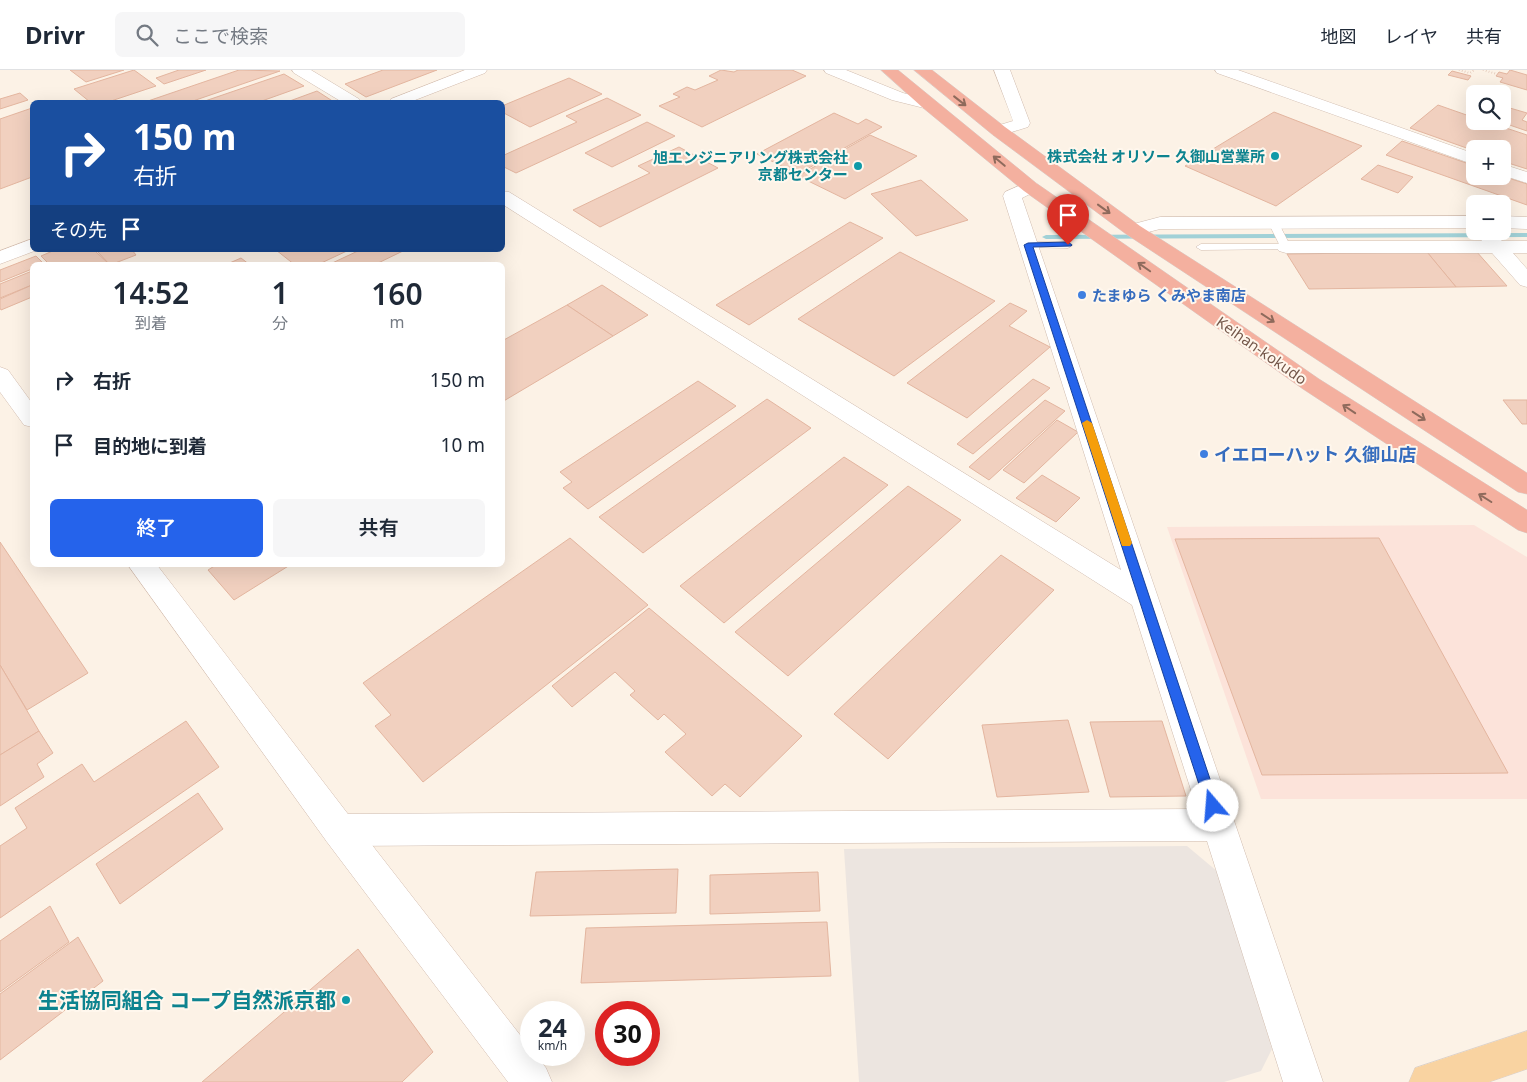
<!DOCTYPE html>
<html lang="ja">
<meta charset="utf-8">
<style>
:root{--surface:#fff;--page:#f6f6f7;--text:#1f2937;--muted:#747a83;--line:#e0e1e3;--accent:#2563eb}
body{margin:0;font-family:"Noto Sans","Noto Sans JP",sans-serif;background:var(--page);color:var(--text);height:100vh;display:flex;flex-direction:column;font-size:19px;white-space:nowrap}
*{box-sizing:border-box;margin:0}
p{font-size:16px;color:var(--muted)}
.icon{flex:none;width:28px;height:28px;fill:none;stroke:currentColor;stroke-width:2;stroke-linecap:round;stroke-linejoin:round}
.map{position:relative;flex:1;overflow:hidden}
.drawer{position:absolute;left:30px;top:192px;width:475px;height:305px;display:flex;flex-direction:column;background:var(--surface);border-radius:8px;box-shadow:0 5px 20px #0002}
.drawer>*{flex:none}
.hud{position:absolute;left:30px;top:30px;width:475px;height:152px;border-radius:8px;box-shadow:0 5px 20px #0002;background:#1a4fa0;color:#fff;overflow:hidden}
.buttons{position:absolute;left:1466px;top:15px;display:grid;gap:10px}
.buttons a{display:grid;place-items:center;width:45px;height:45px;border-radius:8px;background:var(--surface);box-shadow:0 5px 20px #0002;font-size:25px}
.speed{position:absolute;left:520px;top:931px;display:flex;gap:10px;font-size:25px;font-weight:700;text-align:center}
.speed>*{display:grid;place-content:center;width:65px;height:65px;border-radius:50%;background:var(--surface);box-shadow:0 5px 20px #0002;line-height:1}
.speed small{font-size:12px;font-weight:400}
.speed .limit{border:8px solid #d22;background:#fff;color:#111}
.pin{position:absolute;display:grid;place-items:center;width:42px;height:42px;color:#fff;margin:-51px -21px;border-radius:50% 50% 50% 0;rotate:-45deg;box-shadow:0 0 5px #0007}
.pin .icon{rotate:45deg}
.me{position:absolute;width:55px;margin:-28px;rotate:342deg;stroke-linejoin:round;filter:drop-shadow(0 0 4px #0008)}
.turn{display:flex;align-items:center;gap:18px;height:105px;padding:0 20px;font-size:22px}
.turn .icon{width:65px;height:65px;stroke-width:2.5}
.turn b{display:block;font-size:35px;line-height:42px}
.then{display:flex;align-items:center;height:48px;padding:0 20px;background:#0003;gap:10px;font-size:19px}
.eta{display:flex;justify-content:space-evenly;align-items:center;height:85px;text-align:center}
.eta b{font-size:30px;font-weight:600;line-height:35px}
.action{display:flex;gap:10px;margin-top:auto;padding:10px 20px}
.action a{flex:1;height:58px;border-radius:8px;background:var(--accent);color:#fff;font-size:20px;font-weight:600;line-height:58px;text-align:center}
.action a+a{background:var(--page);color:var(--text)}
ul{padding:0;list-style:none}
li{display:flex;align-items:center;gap:15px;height:65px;padding:0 20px}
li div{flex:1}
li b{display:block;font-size:19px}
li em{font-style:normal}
header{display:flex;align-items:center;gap:30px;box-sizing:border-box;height:70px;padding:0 25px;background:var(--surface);border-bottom:1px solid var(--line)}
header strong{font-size:24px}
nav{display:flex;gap:28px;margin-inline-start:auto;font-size:18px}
.search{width:350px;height:45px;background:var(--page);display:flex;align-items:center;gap:12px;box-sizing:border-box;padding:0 18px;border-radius:8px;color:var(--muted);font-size:19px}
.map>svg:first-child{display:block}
</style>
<header>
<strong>Drivr</strong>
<div class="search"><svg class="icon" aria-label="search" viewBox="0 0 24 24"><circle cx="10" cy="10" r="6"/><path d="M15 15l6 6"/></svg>ここで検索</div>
<nav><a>地図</a><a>レイヤ</a><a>共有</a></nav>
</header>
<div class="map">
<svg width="1527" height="1012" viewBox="0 0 1527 1012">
<rect width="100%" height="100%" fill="#fcf2e6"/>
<path fill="#fce3da" d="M1474,455L1527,487V729H1261L1167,457Z"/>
<path fill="#ece5e0" d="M1187,776L1218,802L1272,979L1261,1001L1224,1012H859L844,779Z"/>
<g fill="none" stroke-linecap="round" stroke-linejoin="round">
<path fill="#a1d1d7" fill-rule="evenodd" d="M1527,163V167L1046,169L1042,167L1046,165Z"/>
</g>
<g fill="#f1d0bf" stroke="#e3b59f">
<path d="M70,0H124L86,12Z"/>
<path d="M134,0L156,16L108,32H90L74,19Z"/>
<path d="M179,0H206L164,14L156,8Z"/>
<path d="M239,0L280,1L190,32H145Z"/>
<path d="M383,0H437L366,27L345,14Z"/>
<path d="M721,0L734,2L738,0H792L806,6L702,57L659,36L680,27L673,24L687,17L695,20L718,10L709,6Z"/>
<path d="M1510,0L1527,5V20L1500,12L1503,8L1496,6L1499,2L1507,4Z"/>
<path d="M1452,1L1471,6L1468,10L1448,5Z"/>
<path d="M284,4L304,16L259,32H202Z"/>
<path d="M569,8L602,24L530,57L502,42V36Z"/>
<path d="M317,21L334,32H287Z"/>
<path d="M20,23L28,30L0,39V29Z"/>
<path d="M607,28L641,45L516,103L502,96V86L577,52L566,46Z"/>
<path d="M1438,35L1475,48V51H1485L1527,65V99L1502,91V79H1475V81L1410,58Z"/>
<path d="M1503,36L1527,43L1522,50L1527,52V61L1498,51H1502Z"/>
<path d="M32,38V107L0,119V49Z"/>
<path d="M1274,42L1362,76L1276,136L1185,96Z"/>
<path d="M834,43L858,54L866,49L882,57L798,104L757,84Z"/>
<path d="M647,52L675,66L612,97L585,83Z"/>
<path d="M870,65L917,86L845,129L798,106Z"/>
<path d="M1402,71L1475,96V106H1502L1527,114V135L1386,85Z"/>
<path d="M679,77L718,98L600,157L573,140L650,103L638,96Z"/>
<path d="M1378,95L1413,107L1398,123L1361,109Z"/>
<path d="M921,110L968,150L916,166L871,124Z"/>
<path d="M850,152L883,168L749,255L716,235Z"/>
<path d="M55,180H94L110,195H50L41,186Z"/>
<path d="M132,180L136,185L110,195L97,181Z"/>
<path d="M276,180H349L317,195H295Z"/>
<path d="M360,180H405L374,195H328Z"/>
<path d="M1476,181L1507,216L1456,217L1427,182Z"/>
<path d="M900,182L995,231L894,306L798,249Z"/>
<path d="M1427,182L1456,217L1309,219L1287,184Z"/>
<path d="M36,186L44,194L32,195V199L0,212V200Z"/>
<path d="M241,188L250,195H225Z"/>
<path d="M32,201V215L0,228V214Z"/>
<path d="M32,215V227L1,240L0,238V229Z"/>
<path d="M602,215L648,245L613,266L567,235Z"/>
<path d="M1010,233L1027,241L1009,256L1050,277L967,348L907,313Z"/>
<path d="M567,235L613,266L502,332V271Z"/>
<path d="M1033,309L1050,318L973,384L957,374Z"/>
<path d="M698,311L736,336L588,439L563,418L572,412L560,402Z"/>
<path d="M767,329L811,358L643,483L599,447Z"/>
<path d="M1045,330L1065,341L989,410L969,397Z"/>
<path d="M1503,330H1527V354H1522Z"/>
<path d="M1057,350L1078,362L1024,413L1003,400Z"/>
<path d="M844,387L888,415L724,553L680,516Z"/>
<path d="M1042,405L1080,428L1056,452L1016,428Z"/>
<path d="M908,416L961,450L788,606L735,562Z"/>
<path d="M570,468L648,535L423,712L375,656L391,645L363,613Z"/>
<path d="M1379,468L1508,703L1262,705L1175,469Z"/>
<path d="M0,472L88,603L27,640L0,595Z"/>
<path d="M1001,485L1054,520L888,689L834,644Z"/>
<path d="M216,495H290L234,530L208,500Z"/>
<path d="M649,538L802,666L740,727L725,714L712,726L665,682L686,664L664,644L658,650L630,625L635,621L615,602L572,637L552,616Z"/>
<path d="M0,595L39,661L0,685Z"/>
<path d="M1068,650L1089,722L997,727L982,655Z"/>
<path d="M186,651L219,697L0,848V776L27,758L15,738L82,694L94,712Z"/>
<path d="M1162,651L1186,726L1110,727L1090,652Z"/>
<path d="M39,661L53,683L37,694L44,707L0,736V685Z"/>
<path d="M198,723L223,759L120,834L96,794Z"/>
<path d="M678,799L676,843L530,846L536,802Z"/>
<path d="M818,802L820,841L710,844V805Z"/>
<path d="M50,836L69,872L0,922V871Z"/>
<path d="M827,852L831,906L581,913L586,858Z"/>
<path d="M78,867L103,911L0,990V924Z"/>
<path d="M358,879L433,982L402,1012H202Z"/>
</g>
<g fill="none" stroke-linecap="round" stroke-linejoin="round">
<g stroke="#d0bcaf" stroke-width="1">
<g id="lane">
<path d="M1273,149L1278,152L1291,177L1290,179L1201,180L1196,177L1201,174H1279L1268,152Z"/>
<path d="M1028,172H1068L1073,175L1068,178L1024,177L1023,175L1024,173Z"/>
</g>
</g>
<g stroke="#d0bcaf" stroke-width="1">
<g id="street">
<path d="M292,0H311L359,29L361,32H342L294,3Z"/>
<path d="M824,0H846L903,23L934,31L936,34L934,37L928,39L892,30L826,3Z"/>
<path d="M994,0H1010L1030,53L1028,57L999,66L993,65L990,61L993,57L1013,51Z"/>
<path d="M1215,0H1238L1475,84V95L1217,3Z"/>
<path d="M1502,94L1527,102V113L1502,105Z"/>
<path d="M1030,111L1036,113L1039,117L1036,121L1022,128L1323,1012H1283L1207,771L339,776L327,772L322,760L327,748L339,744L1197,739L1132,535L502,134V121L509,122L1121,500L1003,126L1005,122Z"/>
<path d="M1475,146V158L1160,159L1133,166L1126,164L1123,160L1126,156L1160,147Z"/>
<path d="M1502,146L1527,147V159L1502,158Z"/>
<path d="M1490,163L1497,165L1502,171H1527V183H1513L1527,199V217L1520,215L1492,183H1286L1279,181L1276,177L1279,173L1286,171H1482L1480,169L1483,165Z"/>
</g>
</g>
<g stroke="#d2bbad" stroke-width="1">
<g id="secondary">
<path d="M465,0H487L485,3L410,32H389L391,29Z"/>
<path d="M32,169V180H37L0,194V181Z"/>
<path d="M0,297L8,300L32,333V357L24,355L0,322Z"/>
<path d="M128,495H157L351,748L531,979V985H536L546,998L552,1012H508L327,772Z"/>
</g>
</g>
<g stroke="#d8d0cd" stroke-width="1">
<path id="primary" d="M1527,961V999L1489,1012H1409L1415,998Z"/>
</g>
<g stroke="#d8d0cd" stroke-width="1">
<g id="highway">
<path d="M881,0H898L1036,113L1319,309L1527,440V463L1518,460L1303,319L1024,121L922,37Z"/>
<path d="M914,0H932L1005,57L1140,156L1527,403V424L1518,422L1126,164L993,65Z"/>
</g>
</g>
<g stroke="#d6b3a1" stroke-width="2" stroke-dasharray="0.5 2.5" stroke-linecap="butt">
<path d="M1459,0L1470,3L1474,0"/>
<path d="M1483,0L1497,4"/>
</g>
<use href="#lane" fill="#fff" fill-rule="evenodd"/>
<use href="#street" fill="#fff" fill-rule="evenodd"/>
<use href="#secondary" fill="#fff" fill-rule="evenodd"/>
<use href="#primary" fill="#f9d3a1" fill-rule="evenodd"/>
<use href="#highway" fill="#f4b09f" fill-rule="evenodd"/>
</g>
<defs><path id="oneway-shaft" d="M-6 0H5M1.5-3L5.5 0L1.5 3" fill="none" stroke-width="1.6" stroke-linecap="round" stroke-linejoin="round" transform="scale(1.25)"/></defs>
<g stroke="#8e6a5c">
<use href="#oneway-shaft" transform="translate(960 31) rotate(38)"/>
<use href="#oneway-shaft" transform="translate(999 91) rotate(-140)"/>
<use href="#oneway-shaft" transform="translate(1104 139) rotate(36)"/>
<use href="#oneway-shaft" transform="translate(1144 197) rotate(-145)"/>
<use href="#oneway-shaft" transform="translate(1268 248) rotate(33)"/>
<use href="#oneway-shaft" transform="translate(1349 339) rotate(-146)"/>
<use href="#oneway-shaft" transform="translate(1419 346) rotate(33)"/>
<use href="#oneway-shaft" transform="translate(1485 428) rotate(-148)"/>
</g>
<path fill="#2563eb" stroke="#184099" d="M1068,172L1072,175L1071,176L1033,177L1219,736L1217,741L1213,743L1208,741L1206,736L1024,175L1028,173Z"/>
<path fill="#f59e0b" d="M1087,350L1092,353L1132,473L1130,476H1122L1121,473L1082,353Z"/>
<g fill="#0f9aa8" stroke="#fff7ed" stroke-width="2">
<circle cx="1275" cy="86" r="5"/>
<circle cx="858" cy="96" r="5"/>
<circle cx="346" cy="930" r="5"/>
</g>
<g fill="#3f7fe0" stroke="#fff7ed" stroke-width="2">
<circle cx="1082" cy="225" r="5"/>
<circle cx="1204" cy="384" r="5"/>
</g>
<g text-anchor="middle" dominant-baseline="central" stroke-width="4" stroke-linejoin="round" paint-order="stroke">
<g font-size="15" font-weight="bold" fill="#0d838f" stroke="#fff7ed" text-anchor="end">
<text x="1265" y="86">株式会社 オリソー 久御山営業所</text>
<text x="848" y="87">旭エンジニアリング株式会社<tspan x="848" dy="17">京都センター</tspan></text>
</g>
<g font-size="15" font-weight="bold" fill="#366cbe" stroke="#fff7ed" text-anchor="start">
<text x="1092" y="225">たまゆら くみやま南店</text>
</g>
<g font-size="15" fill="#75584b" stroke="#fff7ed">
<text transform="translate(1262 280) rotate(35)">Keihan-kokudo</text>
</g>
<g font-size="18" font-weight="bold" fill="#366cbe" stroke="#fff7ed" text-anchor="start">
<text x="1214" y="384">イエローハット 久御山店</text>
</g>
<g font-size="21" font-weight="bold" fill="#0d838f" stroke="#fff7ed" text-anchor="end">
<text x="336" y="930">生活協同組合 コープ自然派京都</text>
</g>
</g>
</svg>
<div class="buttons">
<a><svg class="icon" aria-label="search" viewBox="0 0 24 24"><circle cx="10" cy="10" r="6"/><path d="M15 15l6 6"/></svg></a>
<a>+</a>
<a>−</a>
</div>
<div class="speed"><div>24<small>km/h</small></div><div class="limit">30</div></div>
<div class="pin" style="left:1068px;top:175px;background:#d93025"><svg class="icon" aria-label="arrive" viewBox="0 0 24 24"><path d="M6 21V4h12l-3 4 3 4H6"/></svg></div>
<svg class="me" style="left:1213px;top:736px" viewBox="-20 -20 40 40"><circle r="19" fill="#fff"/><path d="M0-13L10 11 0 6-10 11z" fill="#2563eb"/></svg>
<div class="hud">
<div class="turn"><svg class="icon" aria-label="right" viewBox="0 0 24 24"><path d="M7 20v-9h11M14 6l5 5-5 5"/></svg><div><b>150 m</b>右折</div></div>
<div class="then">その先<svg class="icon" aria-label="arrive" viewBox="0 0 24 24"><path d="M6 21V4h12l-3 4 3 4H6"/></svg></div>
</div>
<section class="drawer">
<div class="eta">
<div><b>14:52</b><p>到着</p></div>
<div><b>1</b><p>分</p></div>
<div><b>160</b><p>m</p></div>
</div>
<ul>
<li><svg class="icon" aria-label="right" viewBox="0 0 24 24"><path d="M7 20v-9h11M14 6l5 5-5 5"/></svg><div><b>右折</b></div><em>150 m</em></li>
<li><svg class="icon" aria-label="arrive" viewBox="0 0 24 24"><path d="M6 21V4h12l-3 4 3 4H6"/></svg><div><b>目的地に到着</b></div><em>10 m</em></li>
</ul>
<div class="action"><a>終了</a><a>共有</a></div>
</section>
</div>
